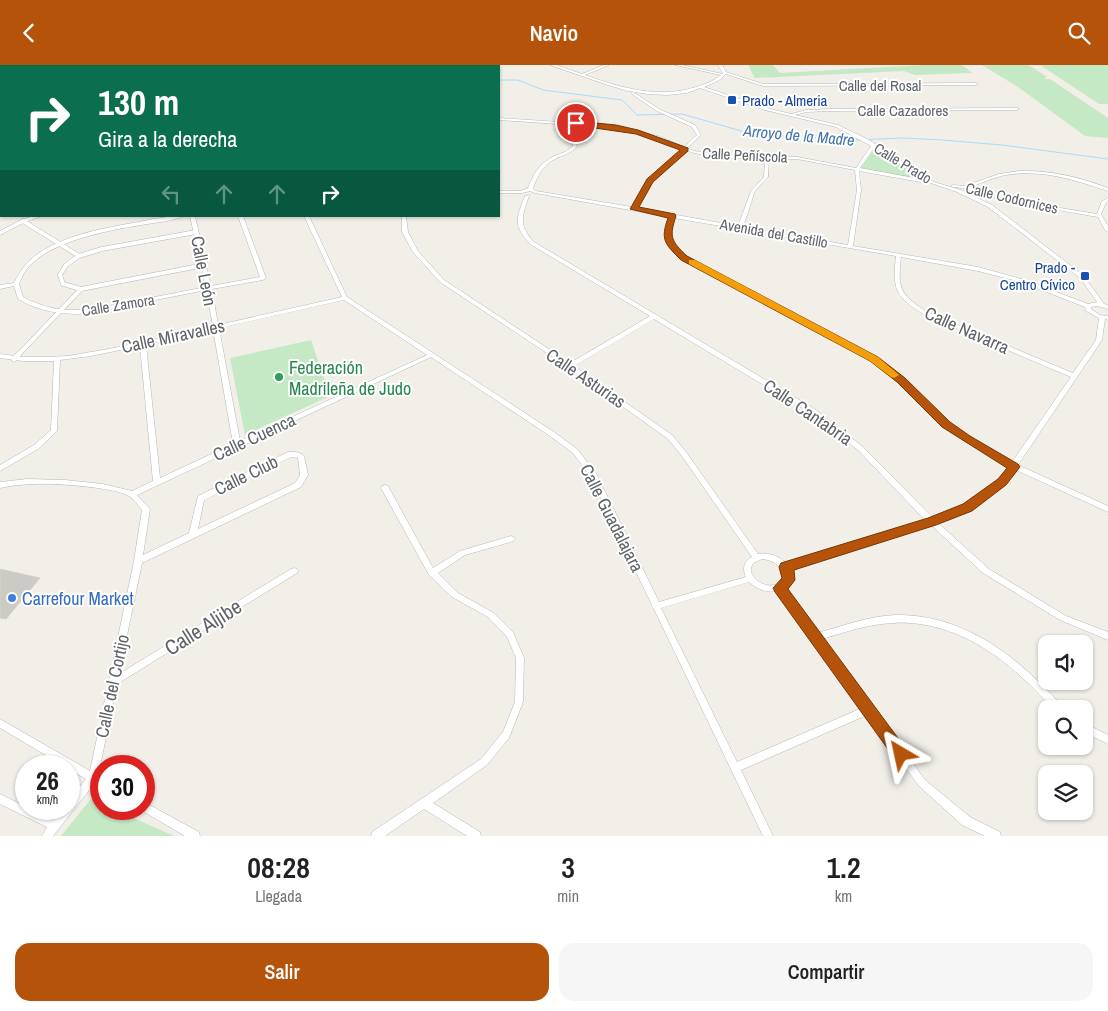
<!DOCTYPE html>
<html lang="es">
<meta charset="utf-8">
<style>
:root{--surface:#fff;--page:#f6f6f6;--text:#202124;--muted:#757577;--accent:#b45309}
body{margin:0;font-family:"Archivo Narrow",sans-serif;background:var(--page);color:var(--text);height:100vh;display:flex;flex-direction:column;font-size:19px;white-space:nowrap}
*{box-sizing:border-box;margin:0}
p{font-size:16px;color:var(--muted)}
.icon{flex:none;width:28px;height:28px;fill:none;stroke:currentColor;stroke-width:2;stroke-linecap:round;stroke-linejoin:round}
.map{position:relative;height:771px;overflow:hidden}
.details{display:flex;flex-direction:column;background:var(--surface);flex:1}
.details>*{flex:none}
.hud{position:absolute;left:0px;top:0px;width:500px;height:152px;box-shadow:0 1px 4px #0004;background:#0b6e4f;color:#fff;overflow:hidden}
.controls{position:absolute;left:1038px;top:570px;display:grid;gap:10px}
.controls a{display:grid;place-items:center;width:55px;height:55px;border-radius:10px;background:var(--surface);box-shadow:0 1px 4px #0004;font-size:25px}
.speed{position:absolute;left:15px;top:690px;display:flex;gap:10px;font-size:25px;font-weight:700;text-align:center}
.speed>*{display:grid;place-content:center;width:65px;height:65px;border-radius:50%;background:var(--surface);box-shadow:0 1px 4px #0004;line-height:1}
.speed small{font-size:12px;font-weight:400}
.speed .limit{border:8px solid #d22;background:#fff;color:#111}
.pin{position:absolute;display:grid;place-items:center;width:42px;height:42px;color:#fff;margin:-21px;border:2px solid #fff;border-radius:50%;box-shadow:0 1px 5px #0007}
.me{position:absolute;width:55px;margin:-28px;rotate:324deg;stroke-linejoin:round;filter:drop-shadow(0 0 4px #0008)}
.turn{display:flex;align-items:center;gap:18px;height:105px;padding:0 15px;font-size:22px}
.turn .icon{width:65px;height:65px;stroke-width:2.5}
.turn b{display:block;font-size:35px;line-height:42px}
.lanes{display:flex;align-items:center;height:48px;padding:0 15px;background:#0003;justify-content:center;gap:25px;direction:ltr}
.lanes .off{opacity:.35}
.eta{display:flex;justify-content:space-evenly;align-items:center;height:85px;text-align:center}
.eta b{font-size:30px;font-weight:600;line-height:35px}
.button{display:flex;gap:10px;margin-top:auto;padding:10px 15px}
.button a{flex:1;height:58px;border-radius:15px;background:var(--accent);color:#fff;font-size:20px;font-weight:600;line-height:58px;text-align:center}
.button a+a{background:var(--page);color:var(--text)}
header{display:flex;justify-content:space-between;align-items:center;height:65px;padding:0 15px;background:var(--accent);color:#fff;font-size:22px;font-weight:600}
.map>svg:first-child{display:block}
</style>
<header><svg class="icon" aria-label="back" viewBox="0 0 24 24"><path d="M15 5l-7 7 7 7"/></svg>Navio<svg class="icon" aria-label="search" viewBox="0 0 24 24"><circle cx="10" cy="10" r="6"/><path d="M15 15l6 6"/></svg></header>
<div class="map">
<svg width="1108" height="771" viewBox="0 0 1108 771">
<rect width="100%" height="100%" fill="#f1efe8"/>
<g fill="#c5e8c5">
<path d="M748,0H773L780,8L922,0H962L972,8L915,10L904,6L755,13Z"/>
<path d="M982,0H1029L1047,12L1044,13L1046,14H1050L1108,53V73L1085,71L1018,22Z"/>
<path d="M1040,0H1108V39H1099Z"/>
<path d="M873,81L932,118L857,104Z"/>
<path d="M311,275L330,331L245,370L230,293Z"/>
<path d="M91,734L101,738V744H113L174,771H61Z"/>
</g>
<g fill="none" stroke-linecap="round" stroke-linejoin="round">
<g stroke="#aadaff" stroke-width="1">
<path d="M50,0L61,1"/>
<path d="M143,0L170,1"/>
<path d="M96,1L105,0"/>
<path d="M499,15H518L543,25L622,35L637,50L682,49L752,69L857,75L904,73L942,75L1002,80L1108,94"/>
</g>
</g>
<path fill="#cccac5" stroke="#d6d1c6" d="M0,504L40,513L6,554L0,553Z"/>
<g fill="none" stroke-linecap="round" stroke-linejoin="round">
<g stroke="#b5b8bc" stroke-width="5">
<g id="pedestrian-far1">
<path d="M23,156L79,191"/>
<path d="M196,167L102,184L79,191L66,200L60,210L63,219L81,224L204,200"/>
<path d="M18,290L81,224"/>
</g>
</g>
<g stroke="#b5b8bc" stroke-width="6">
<path id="pedestrian" d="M14,294L19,289"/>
</g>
<g stroke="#b5b8bc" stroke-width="1">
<g id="minor">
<path d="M550,0H556L582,9L604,0H609L585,10C621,23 659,34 696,22C705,19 714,16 721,10L675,0H682L723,9L718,0H722L726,7L763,19L976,18L978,19L976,20L763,21L726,9L718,16L704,22L767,43L791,49L806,45L830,44L1017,43L1019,44L1017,45L830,46L806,47L795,50L838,60L869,75L934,117L961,125L992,140L1084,211L1104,239L1108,240V244L1097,241L1091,242V244L1100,250L1108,251V255L1105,254L1102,275L1018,400L1108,441V447L1014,404L1005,419L971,444L938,458L989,504L1066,551L1108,567V575L1060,555L983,508L931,460L790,504L793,510L788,522L785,523L817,568C843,561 869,551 896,550C965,549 1019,593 1062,641L1063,644H1053C1017,604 975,567 920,559C911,558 902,557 893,558C869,559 845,567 822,574L925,715L970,752L1000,767L1001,771H985L962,760L919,721L867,650L741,705L773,771H763L654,544L651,541L652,540L590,411L573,388L550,371L431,292L137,430L150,444L143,490L189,468L198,431L288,387C292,386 301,387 304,391L308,410L301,422L142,498L119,609L291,504L294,503L297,504L298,506L297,508L117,619L98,711L101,713V723L94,719L53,771H42L47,762L0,739V729L26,742V744H30L53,755L62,744H69V735L86,714L69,704V701H64L0,663V654L90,706L134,496L142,445C138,440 134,434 129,431C120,426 108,425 98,423C66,419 32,416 0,423V417L27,414L65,415L103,419L132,426L153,416L140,281L91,291L60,295L57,366L38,384L0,406V400L34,380L51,365L54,296H23L0,293V289L23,292H45L68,291L114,283L213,261L206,225L85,249C59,249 41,247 18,234L14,221L0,224V220L14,218C20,206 27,196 39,188C68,169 105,163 138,157C153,154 169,151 184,151C173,156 159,157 147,159C111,165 49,175 26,205C23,209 21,215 19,219L23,232C62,253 93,244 134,236C158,231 182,227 206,222L190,151H195L211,221L260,212L238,151H243L266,213L263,215L212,224L218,260L342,232L304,151H309L347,232L554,367L577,384L596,408L659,537L746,512C742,504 744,496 752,492L682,391L668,374L568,302L440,217L413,187L402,167V151H406L408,167L418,186L444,215L570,298L650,251L530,179C513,160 516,154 525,131L529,130V131C522,151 518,160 534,177L816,345L863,382L933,453L965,440L999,415L1009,401L964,376L932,352L899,316L872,295L682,194C667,179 663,173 669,152L535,128L530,126L522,128H499V126H521L528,123C533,110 539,99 552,92C560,89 567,87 573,81L571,72L573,60L499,55V53L574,58L576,57L578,58L616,61L658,71L684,82L697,70L692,62L657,46L632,29L631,28L633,27L659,44L695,60L701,70L687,83L694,86L723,90L797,92L856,103L871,81L836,62L765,45L700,23L687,28L667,30L648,29L628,26L608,20ZM578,61L616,63L654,73L682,84L648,115L632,142L536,126L533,124C537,111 543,100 555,94C563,90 570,89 577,82L575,72ZM874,83L925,115L860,103ZM685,85C708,94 741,93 765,93L764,112L751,126L738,161L637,143L652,117ZM769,94H797L855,105L857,125L848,180L743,162L755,126L768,112ZM859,106L926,118L928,117L957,127L988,142L1080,213L1097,237L1088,239L1025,215L978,202L853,181L861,125ZM674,153L896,191C892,226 896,232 925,250L1071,312L1012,397L968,372L936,348L903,314L876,293L686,192C671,178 668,173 674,153ZM901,192L978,206L1021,217L1085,242L1086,246L1099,253L1096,275L1073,308L929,248C901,230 897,226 901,192ZM344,235L427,290L240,376L219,263ZM654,254L812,349L859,386L926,456L787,499C779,491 769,487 758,489L686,387L672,370L574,301ZM213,264L233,379L160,413L146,280ZM291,392L298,393L300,410L295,418L198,464L204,435ZM762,494C773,495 780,500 785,510L782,518C776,520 771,521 766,520C757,518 745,506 754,498C755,497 760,495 762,494ZM749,517C758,525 767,528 778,526L862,643L737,697L661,543Z"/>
<rect x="0" y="14" width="1" height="2"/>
<rect x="0" y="42" width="1" height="2"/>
<rect x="0" y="95" width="1" height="4"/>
<path d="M1019,106C1050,105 1079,112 1108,123V126C1074,115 1043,104 1006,110C994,112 982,118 970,122L1006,134L1097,149L1102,136L1108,133V136L1106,138L1101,149L1108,161V167L1105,165L1098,152L1005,136L964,123L953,122L951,121L953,120L965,121L999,109Z"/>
<rect x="0" y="114" width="1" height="2"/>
<path d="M34,151H42L25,157L0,170V166L21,155Z"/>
<path d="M385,420L388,421L433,503L460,486L511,471L514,472L515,474L514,476L465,490L438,508L458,528L494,548L513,567L524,593L523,637L509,673L487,700L433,738L480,767L481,771H467L424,744L385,771H371L372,767L481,694L503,667L515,637L516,593L507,572L488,552L452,532L429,510L381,423L382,421Z"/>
<path d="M1084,658L1108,670V679L1084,667Z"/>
<path d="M144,737L199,767L200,771H185L141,745L140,744H144Z"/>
</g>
</g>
<use href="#pedestrian-far1" stroke="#fff" stroke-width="4"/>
<use href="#pedestrian" stroke="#fff" stroke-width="5"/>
<use href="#minor" fill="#fff" fill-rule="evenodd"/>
</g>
<path fill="#b45309" stroke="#753606" d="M576,56L616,60L638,65L688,83V86L653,117L639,142L675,149L676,151C669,172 671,176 687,191L878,292L905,313L950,357L970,371L1018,399L1020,402L1006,420L972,446L936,460L794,505L795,515L788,524L906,684L908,689L906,694L901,696L895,694L775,527L773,523L782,513L779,502L781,498L928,453L963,439L998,414L1007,403L942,362L897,317L870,296L681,195C665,179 660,175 668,153L630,144L647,114L680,85L636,69L574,60V57Z"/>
<path fill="#f59e0b" d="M689,195H695L878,292L899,310L894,313L891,312L870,296L689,199Z"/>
<g fill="#1a4fb4" stroke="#fff" stroke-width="2">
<rect x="727" y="30" width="10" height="10" rx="2.5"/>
<rect x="1080" y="206" width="10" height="10" rx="2.5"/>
</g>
<circle fill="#2e9e5b" stroke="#fff" stroke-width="2" cx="279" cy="312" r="5"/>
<circle fill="#3f7fe0" stroke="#fff" stroke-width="2" cx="12" cy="533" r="5"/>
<g text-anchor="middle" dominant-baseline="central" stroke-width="4" stroke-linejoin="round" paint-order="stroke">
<g font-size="15" fill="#5f6368" stroke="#fff">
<text x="880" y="20">Calle del Rosal</text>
<text x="903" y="45">Calle Cazadores</text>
<text transform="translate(745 90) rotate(3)">Calle Peñíscola</text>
<text transform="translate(903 98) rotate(31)">Calle Prado</text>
<text transform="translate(1012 133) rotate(13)">Calle Codornices</text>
<text transform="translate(774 168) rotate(10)">Avenida del Castillo</text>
<text transform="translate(118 240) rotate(-9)">Calle Zamora</text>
</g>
<g font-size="15" fill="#164399" stroke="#fff" text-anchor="start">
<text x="742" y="35">Prado - Almeria</text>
<text x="1075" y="202" text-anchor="end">Prado -<tspan x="1075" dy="17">Centro Cívico</tspan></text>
</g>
<g font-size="16" font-style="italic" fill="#4174aa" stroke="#fff">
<text transform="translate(799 70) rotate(5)">Arroyo de la Madre</text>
</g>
<g font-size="18" fill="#5f6368" stroke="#fff">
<text transform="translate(204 206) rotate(79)">Calle León</text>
<text transform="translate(967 265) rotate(24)">Calle Navarra</text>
<text transform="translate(173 271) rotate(-12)">Calle Miravalles</text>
<text transform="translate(586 313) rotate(34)">Calle Asturias</text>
<text transform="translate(808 347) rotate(34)">Calle Cantabria</text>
<text transform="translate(254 372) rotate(-25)">Calle Cuenca</text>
<text transform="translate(246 410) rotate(-26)">Calle Club</text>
<text transform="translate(612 453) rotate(63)">Calle Guadalajara</text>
<text transform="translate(112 621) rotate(-78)">Calle del Cortijo</text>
</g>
<g font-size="18" fill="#27864d" stroke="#fff" text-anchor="start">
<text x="289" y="302">Federación<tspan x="289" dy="21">Madrileña de Judo</tspan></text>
</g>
<g font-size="18" fill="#366cbe" stroke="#fff" text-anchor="start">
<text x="22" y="533">Carrefour Market</text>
</g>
<g font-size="21" fill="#5f6368" stroke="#fff">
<text transform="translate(203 562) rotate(-32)">Calle Aljibe</text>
</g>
</g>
</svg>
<div class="controls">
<a><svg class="icon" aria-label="sound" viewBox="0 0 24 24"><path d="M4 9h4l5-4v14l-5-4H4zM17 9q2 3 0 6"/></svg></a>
<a><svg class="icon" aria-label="search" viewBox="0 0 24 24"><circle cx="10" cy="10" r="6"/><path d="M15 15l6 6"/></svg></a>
<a><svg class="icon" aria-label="layers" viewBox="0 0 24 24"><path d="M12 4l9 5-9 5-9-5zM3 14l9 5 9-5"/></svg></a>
</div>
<div class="speed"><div>26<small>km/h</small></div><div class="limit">30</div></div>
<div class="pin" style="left:576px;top:58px;background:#d93025"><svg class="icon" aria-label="arrive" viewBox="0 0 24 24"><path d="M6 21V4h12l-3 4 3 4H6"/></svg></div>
<svg class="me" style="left:901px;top:689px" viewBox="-20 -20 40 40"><path d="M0-17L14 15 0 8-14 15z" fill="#b45309" stroke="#fff" stroke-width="4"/></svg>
<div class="hud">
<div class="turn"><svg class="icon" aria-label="right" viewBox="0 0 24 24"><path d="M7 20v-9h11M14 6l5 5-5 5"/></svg><div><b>130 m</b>Gira a la derecha</div></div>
<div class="lanes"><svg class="icon off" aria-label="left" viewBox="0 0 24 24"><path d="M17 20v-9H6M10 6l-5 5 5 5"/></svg><svg class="icon off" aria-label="ahead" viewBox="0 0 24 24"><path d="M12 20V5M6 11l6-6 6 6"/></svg><svg class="icon off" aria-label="ahead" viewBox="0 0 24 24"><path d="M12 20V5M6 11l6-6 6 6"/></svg><svg class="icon" aria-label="right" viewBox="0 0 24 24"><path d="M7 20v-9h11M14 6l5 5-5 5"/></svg></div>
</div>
</div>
<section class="details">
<div class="eta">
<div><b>08:28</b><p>Llegada</p></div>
<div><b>3</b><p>min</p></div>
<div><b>1.2</b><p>km</p></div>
</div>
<div class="button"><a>Salir</a><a>Compartir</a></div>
</section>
